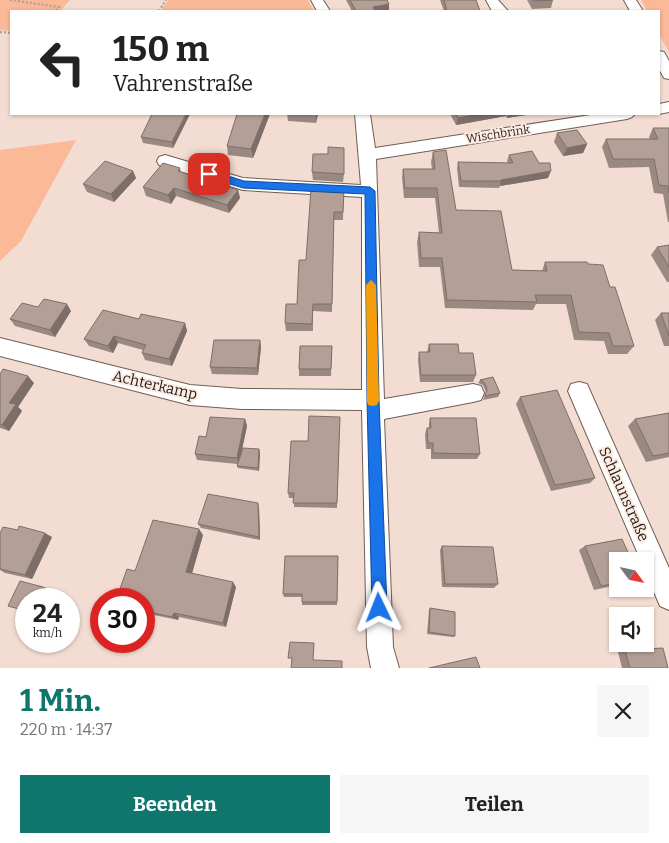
<!DOCTYPE html>
<html lang="de">
<meta charset="utf-8">
<style>
:root{--surface:#fff;--page:#f6f6f6;--text:#222;--muted:#767676;--accent:#0f766e}
body{margin:0;font-family:Bitter,serif;background:var(--page);color:var(--text);height:100vh;display:flex;flex-direction:column;font-size:19px;white-space:nowrap}
*{box-sizing:border-box;margin:0}
p{font-size:16px;color:var(--muted)}
.icon{flex:none;width:28px;height:28px;fill:none;stroke:currentColor;stroke-width:2;stroke-linecap:round;stroke-linejoin:round}
.map{position:relative;height:668px;overflow:hidden}
.sheet{display:flex;flex-direction:column;background:var(--surface);flex:1}
.sheet>*{flex:none}
.banner{position:absolute;left:10px;top:10px;width:650px;height:105px;border-radius:0px;box-shadow:0 1px 4px #0004;background:#fff;color:var(--text);overflow:hidden}
.needle{width:32px;rotate:123deg}
.buttons{position:absolute;left:609px;top:552px;display:grid;gap:10px}
.buttons a{display:grid;place-items:center;width:45px;height:45px;border-radius:0px;background:var(--surface);box-shadow:0 1px 4px #0004;font-size:25px}
.speed{position:absolute;left:15px;top:588px;display:flex;gap:10px;font-size:25px;font-weight:700;text-align:center}
.speed>*{display:grid;place-content:center;width:65px;height:65px;border-radius:50%;background:var(--surface);box-shadow:0 1px 4px #0004;line-height:1}
.speed small{font-size:12px;font-weight:400}
.speed .limit{border:8px solid #d22;background:#fff;color:#111}
.pin{position:absolute;display:grid;place-items:center;width:42px;height:42px;color:#fff;margin:-21px;border-radius:10px;box-shadow:0 2px 8px #0006}
.me{position:absolute;width:55px;margin:-28px;rotate:358deg;stroke-linejoin:round;filter:drop-shadow(0 0 4px #0008)}
.turn{display:flex;align-items:center;gap:18px;height:105px;padding:0 20px;font-size:22px}
.turn .icon{width:65px;height:65px;stroke-width:2.5}
.turn b{display:block;font-size:35px;line-height:42px}
.round{display:grid;place-items:center;flex:none;width:52px;height:52px;border-radius:0px;background:var(--page)}
.summary{display:flex;align-items:center;justify-content:space-between;height:85px;padding:0 20px}
h1{font-size:30px;font-weight:700;line-height:38px;color:var(--accent)}
.cta{display:flex;gap:10px;margin-top:auto;padding:10px 20px}
.cta a{flex:1;height:58px;border-radius:0px;background:var(--accent);color:#fff;font-size:20px;font-weight:700;line-height:58px;text-align:center}
.cta a+a{background:var(--page);color:var(--text)}
.map>svg:first-child{display:block}
</style>
<div class="map">
<svg width="669" height="668" viewBox="0 0 669 668">
<rect width="100%" height="100%" fill="#f3ddd2"/>
<g fill="#faba97">
<path d="M0,0H70L60,11H11V31L0,30Z"/>
<path d="M168,0H308L314,11H161Z"/>
<path d="M641,0H669V52L659,34V11H647Z"/>
<path d="M76,140L21,241L0,261V150Z"/>
</g>
<g fill="none" stroke-linecap="round" stroke-linejoin="round">
<g stroke="#705e55" stroke-width="2">
<g id="minor">
<path d="M311,0H323L330,11H317Z"/>
<path d="M486,0H498L508,11H492Z"/>
<path d="M624,0H636L643,11H630Z"/>
<path d="M659,51L664,52L669,61V79L664,78L659,69Z"/>
<path d="M669,102V112L659,114V104Z"/>
<path d="M355,114H370L375,148L597,114H635L632,117L627,119L376,159L384,399L473,384L481,386L484,393L481,400L473,402L384,419L393,647L399,668H371L367,647L362,410L242,409L190,405L0,356V338L190,385L242,389L362,390V197L243,190L159,165L157,161L159,157L165,155L243,178L361,185Z"/>
<path d="M579,382L587,384L669,568V610L660,606L645,571V561H641L568,391L571,384Z"/>
</g>
</g>
<g stroke="#b4a39a" stroke-width="2.5" stroke-dasharray="2 2" stroke-linecap="butt">
<path d="M10,0L59,7L56,11"/>
<path d="M159,11L166,0"/>
<path d="M0,32L11,33"/>
</g>
<use href="#minor" fill="#fff" fill-rule="evenodd"/>
</g>
<g fill="#9a8980">
<path d="M346,0H387L389,11H352Z"/>
<path d="M440,0H476L480,11H444Z"/>
<path d="M527,0H553L551,8L532,9Z"/>
<path d="M152,114H190L173,148L143,143L141,137Z"/>
<path d="M270,114L253,158L228,155L227,146Z"/>
<path d="M287,114H318L316,123L288,121Z"/>
<path d="M450,114H533L507,118L506,116L456,125Z"/>
<path d="M653,128H669V222H668L663,194L654,193L649,167L609,168L602,147L606,139H650L649,137Z"/>
<path d="M557,133L587,144L583,153L563,156L554,142Z"/>
<path d="M433,152L456,210L512,270L542,271L545,262L588,264L610,287L634,346L627,354H608L604,341L574,340L566,304H536L533,310L445,308L440,267H419L417,242L419,232L439,233L435,198H404L402,178L403,169H432L431,162Z"/>
<path d="M509,155L548,178L500,186L499,188L459,187L457,168L458,162L508,163L507,161Z"/>
<path d="M180,168L181,172L238,190L240,198L229,213L176,196L171,204L146,196L143,187Z"/>
<path d="M133,171L136,178L114,202L87,192L83,184Z"/>
<path d="M312,172L344,174L343,182L313,180Z"/>
<path d="M344,190L343,220H334L332,312L313,311V331H286L285,323L297,304L306,260Z"/>
<path d="M669,245V282H667L651,255L657,247Z"/>
<path d="M38,307L71,311L55,337L15,326L10,319Z"/>
<path d="M661,313H669V346H664L655,320Z"/>
<path d="M139,319L185,323L187,331L172,366L145,360L142,353L143,350L118,343L113,353L89,346L84,339Z"/>
<path d="M260,340L261,347L258,375L212,374L210,367Z"/>
<path d="M429,344L459,353L476,375L473,382H420L418,360L419,352H427Z"/>
<path d="M332,346L331,376H299V369Z"/>
<path d="M0,374L34,383L18,407L22,411L9,431L0,428Z"/>
<path d="M493,377L500,393L498,397L483,400L486,392L483,385L478,383L480,380Z"/>
<path d="M520,397L595,478L590,483L551,491L516,404Z"/>
<path d="M669,413V457L646,462L628,426L635,419Z"/>
<path d="M340,417L337,508L294,507V498H289L288,493L308,441Z"/>
<path d="M430,418L480,454L477,459H431V449H426L425,434L427,428H429V424Z"/>
<path d="M245,419L247,426L241,454L260,452L259,471L238,468L237,466V464L197,460L195,454L206,437Z"/>
<path d="M259,508L260,540L201,528L198,524Z"/>
<path d="M0,533L52,537L32,579L5,573L0,570Z"/>
<path d="M203,535L192,573L236,587L226,627L179,617L178,620L144,613V599H120L117,597L135,571Z"/>
<path d="M442,546L498,584L494,588L442,587L440,550Z"/>
<path d="M585,546L618,561V585L594,590L579,550Z"/>
<path d="M338,556L337,605H302V597H284L283,594Z"/>
<path d="M430,608L455,636L453,637L427,634L429,610Z"/>
<path d="M625,650L668,668H622L618,652Z"/>
</g>
<g fill="#7d6f68">
<path d="M389,4V11H373V7Z"/>
<path d="M186,114H190L173,148L172,142Z"/>
<path d="M265,114H270L253,158L251,149Z"/>
<path d="M316,114H318L316,123Z"/>
<path d="M479,114H507L506,116L456,125L458,118Z"/>
<path d="M509,114H533L507,118Z"/>
<path d="M587,144L583,153L563,156L567,148Z"/>
<path d="M133,171L136,178L114,202L111,194Z"/>
<path d="M551,171L548,178L500,186L501,180Z"/>
<path d="M174,188L176,196L171,204L168,195Z"/>
<path d="M238,190L240,198L229,213L227,205Z"/>
<path d="M67,304L71,311L55,337L50,330Z"/>
<path d="M185,323L187,331L172,366L169,359Z"/>
<path d="M114,336L118,343L113,353L108,346Z"/>
<path d="M260,340L261,347L258,375L257,368Z"/>
<path d="M28,376L34,383L18,407L22,411L9,431L2,425L9,403Z"/>
<path d="M245,419L247,426L239,464L237,458Z"/>
<path d="M259,449L260,452L259,471L258,468Z"/>
<path d="M258,503L259,508L260,540L259,537Z"/>
<path d="M199,529L203,535L191,577L186,572Z"/>
<path d="M45,533L52,537L32,579L25,575Z"/>
<path d="M233,582L236,587L226,627L223,623Z"/>
<path d="M43,587L47,588L42,599H38Z"/>
<path d="M174,613L179,617L178,620L172,617Z"/>
</g>
<g fill="#b39f95" stroke="#7d6f68">
<path d="M350,0H387L389,4L373,7L375,11H356Z"/>
<path d="M444,0H476L480,11H447Z"/>
<path d="M533,0H553L534,1Z"/>
<path d="M152,114H186L172,142L141,137Z"/>
<path d="M237,114H265L251,149L227,146Z"/>
<path d="M456,114H479L458,118Z"/>
<path d="M653,128H669V193L668,186L659,185L654,159H613L606,139H658Z"/>
<path d="M577,130L587,144L567,148L557,133Z"/>
<path d="M328,147L344,148V174L312,172L313,154H328Z"/>
<path d="M446,150L456,210L501,211L512,270L547,271L545,262H587L588,264L603,265L610,287H615L634,346H613L609,333L579,332L571,295H535L537,302L447,300L442,258H421L419,232L442,233L437,188H405L403,169H435L433,152Z"/>
<path d="M532,151L539,163H550L551,171L501,180V181H461L458,162L513,163L509,155Z"/>
<path d="M105,161L133,171L111,194L83,184Z"/>
<path d="M163,163L180,168L178,171L238,190L227,205L174,188L168,195L143,187Z"/>
<path d="M311,188L344,190L343,212H334L332,304H313L312,324L285,323L286,304H297L299,260H306Z"/>
<path d="M669,245V267L657,247Z"/>
<path d="M44,299L67,304L50,330L10,319L22,303L38,307Z"/>
<path d="M103,310L139,319L141,314L185,323L169,359L142,353L146,345L114,336L108,346L84,339Z"/>
<path d="M661,313H669V336Z"/>
<path d="M214,340H260L257,368L210,367Z"/>
<path d="M429,344H458L459,353H473L476,375H421L419,352H430Z"/>
<path d="M300,346H332L331,369H299Z"/>
<path d="M3,369L28,376L9,403L16,404L2,425L0,424V374Z"/>
<path d="M493,377L500,393L485,396L487,389L484,382L480,380Z"/>
<path d="M557,390L595,478L555,485L520,397Z"/>
<path d="M669,413V453L653,456L635,419Z"/>
<path d="M309,416L340,417L337,503H293L294,493H288L291,441H308Z"/>
<path d="M210,417L245,419L237,458L195,454L199,436L206,437Z"/>
<path d="M430,418H476L480,454L433,453V443H428L427,428H431Z"/>
<path d="M243,448L259,449L258,468L237,466Z"/>
<path d="M208,494L258,503L259,537L198,524Z"/>
<path d="M153,520L199,529L186,572L233,582L223,623L174,613L172,617L144,611V599H122L117,597L127,569L135,571Z"/>
<path d="M19,526L45,533L25,575L0,569V533L3,527L18,530Z"/>
<path d="M622,539L632,561H618V583L601,586L585,546Z"/>
<path d="M442,546L493,547L498,584H445Z"/>
<path d="M285,556H338L337,602H302V594H283Z"/>
<path d="M20,581L43,587L38,599H26V611L8,606Z"/>
<path d="M430,608L455,612V636L429,632Z"/>
<path d="M290,642L314,643L313,660L342,661V668H291L292,658H288Z"/>
<path d="M663,648L668,668H630L625,650Z"/>
<path d="M476,657L480,668H429Z"/>
</g>
<path fill="#1a73e8" stroke="#114b97" d="M209,170L244,181L370,187L375,191L379,400L387,608L384,613L379,615L374,613L372,608L367,400L365,194L243,188L205,176L204,174Z"/>
<path fill="#f59e0b" d="M371,280L376,285L379,401L377,405L373,406L368,405L367,401L366,285Z"/>
<g text-anchor="middle" dominant-baseline="central" stroke-width="4" stroke-linejoin="round" paint-order="stroke">
<g font-size="12" fill="#241d19" stroke="#fdece3">
<text transform="translate(498 134) rotate(-9)">Wischbrink</text>
</g>
<g font-size="15" fill="#241d19" stroke="#fdece3">
<text transform="translate(155 385) rotate(13)">Achterkamp</text>
<text transform="translate(624 494) rotate(66)">Schlaunstraße</text>
</g>
</g>
</svg>
<div class="buttons">
<a><svg class="needle" viewBox="-14 -14 28 28"><path d="M0-13l5 13h-10z" fill="#e53935"/><path d="M0 13l5-13h-10z" fill="#767676"/></svg></a>
<a><svg class="icon" aria-label="sound" viewBox="0 0 24 24"><path d="M4 9h4l5-4v14l-5-4H4zM17 9q2 3 0 6"/></svg></a>
</div>
<div class="speed"><div>24<small>km/h</small></div><div class="limit">30</div></div>
<div class="pin" style="left:209px;top:174px;background:#d93025"><svg class="icon" aria-label="arrive" viewBox="0 0 24 24"><path d="M6 21V4h12l-3 4 3 4H6"/></svg></div>
<svg class="me" style="left:379px;top:608px" viewBox="-20 -20 40 40"><path d="M0-17L14 15 0 8-14 15z" fill="#1a73e8" stroke="#fff" stroke-width="4"/></svg>
<div class="banner">
<div class="turn"><svg class="icon" aria-label="left" viewBox="0 0 24 24"><path d="M17 20v-9H6M10 6l-5 5 5 5"/></svg><div><b>150 m</b>Vahrenstraße</div></div>
</div>
</div>
<section class="sheet">
<div class="summary"><div><h1>1 Min.</h1><p>220 m · 14:37</p></div><a class="round"><svg class="icon" aria-label="close" viewBox="0 0 24 24"><path d="M6 6l12 12M18 6L6 18"/></svg></a></div>
<div class="cta"><a>Beenden</a><a>Teilen</a></div>
</section>
